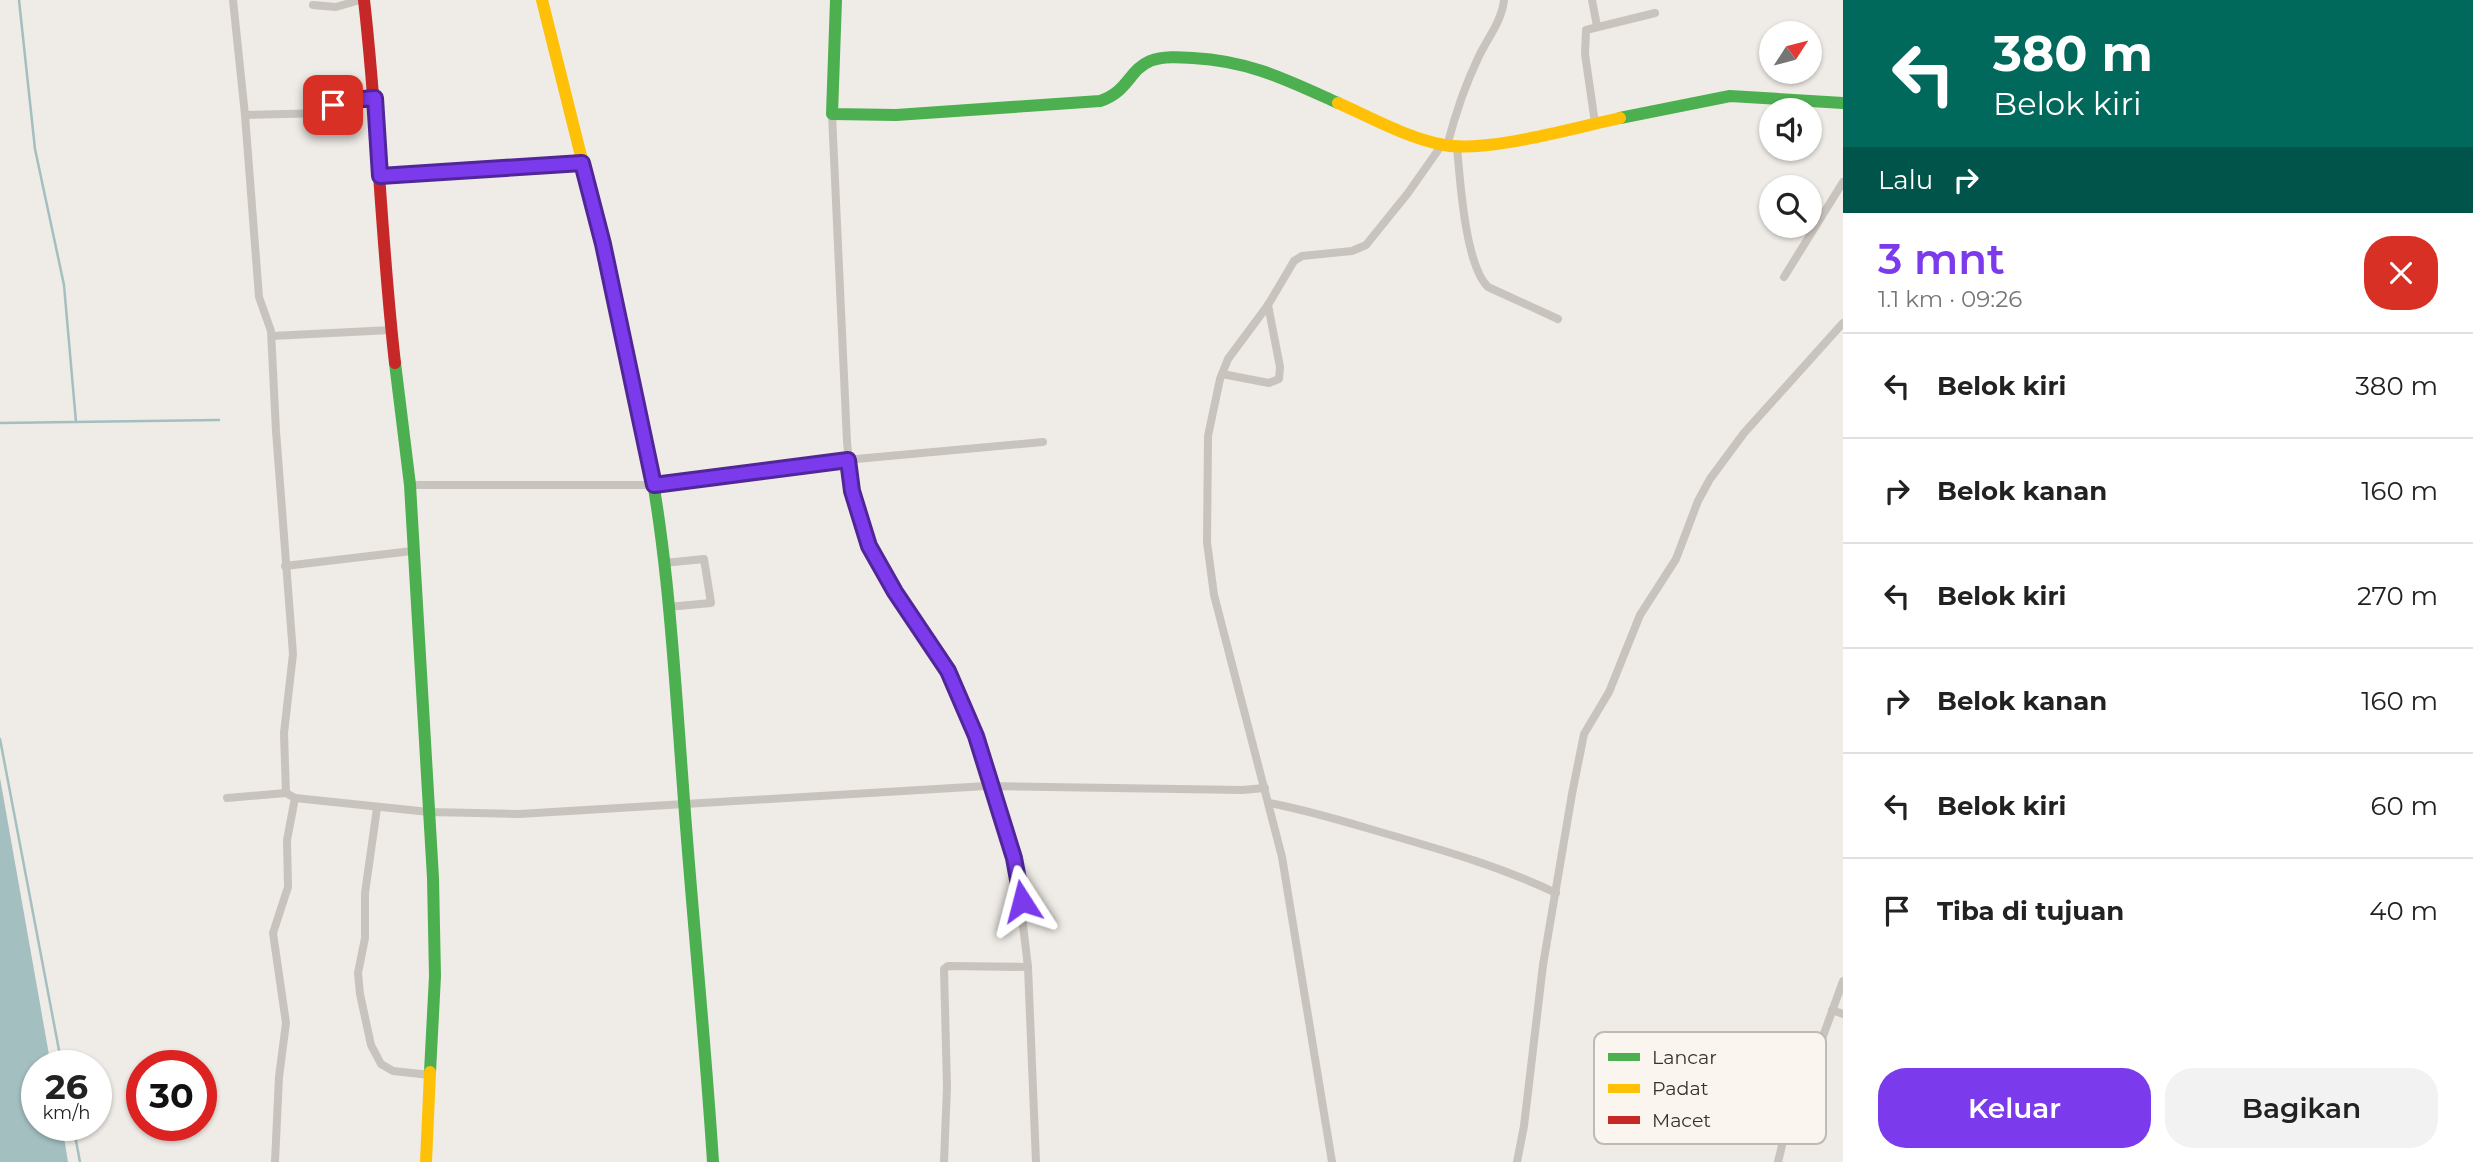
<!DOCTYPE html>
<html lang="id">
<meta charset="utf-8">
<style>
:root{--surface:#fff;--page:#f2f2f2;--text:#222;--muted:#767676;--line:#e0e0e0;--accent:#7c3aed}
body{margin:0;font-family:Montserrat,sans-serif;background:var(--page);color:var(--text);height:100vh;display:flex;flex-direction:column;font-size:26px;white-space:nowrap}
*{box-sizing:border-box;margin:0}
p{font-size:23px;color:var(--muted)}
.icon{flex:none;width:38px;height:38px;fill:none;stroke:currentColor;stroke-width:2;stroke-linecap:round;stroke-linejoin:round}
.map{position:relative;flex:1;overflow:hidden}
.details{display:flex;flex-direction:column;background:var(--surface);width:630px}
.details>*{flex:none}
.top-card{background:#00695c;color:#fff;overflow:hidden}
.needle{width:46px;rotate:54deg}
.buttons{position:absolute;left:1759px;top:21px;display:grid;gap:14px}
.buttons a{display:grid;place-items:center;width:63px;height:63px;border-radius:50%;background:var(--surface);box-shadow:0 2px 5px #0004;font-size:35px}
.speed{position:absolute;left:21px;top:1050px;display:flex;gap:14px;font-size:35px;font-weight:700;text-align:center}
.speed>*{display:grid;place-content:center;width:91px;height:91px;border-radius:50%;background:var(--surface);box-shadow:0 2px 5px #0004;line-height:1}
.speed small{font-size:18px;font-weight:400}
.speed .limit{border:10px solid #d22;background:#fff;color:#111}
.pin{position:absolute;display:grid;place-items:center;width:60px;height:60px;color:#fff;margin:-30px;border-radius:14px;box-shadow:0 4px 10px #0006}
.me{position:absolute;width:77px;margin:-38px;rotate:351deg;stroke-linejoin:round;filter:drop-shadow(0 0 5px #0008)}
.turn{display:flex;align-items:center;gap:24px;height:147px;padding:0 35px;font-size:32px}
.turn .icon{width:91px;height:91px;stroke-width:2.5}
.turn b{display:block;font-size:49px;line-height:60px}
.then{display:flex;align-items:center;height:66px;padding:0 35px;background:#0003;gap:14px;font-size:26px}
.round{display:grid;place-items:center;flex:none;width:74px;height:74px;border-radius:28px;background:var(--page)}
.headline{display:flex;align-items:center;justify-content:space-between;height:119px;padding:0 35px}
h1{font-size:42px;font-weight:600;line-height:52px;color:var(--accent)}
.primary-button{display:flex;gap:14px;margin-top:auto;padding:14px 35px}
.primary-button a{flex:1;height:80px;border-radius:28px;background:var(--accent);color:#fff;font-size:28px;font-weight:600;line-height:80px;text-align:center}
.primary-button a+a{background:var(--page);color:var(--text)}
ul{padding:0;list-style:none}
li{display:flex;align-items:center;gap:21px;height:105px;padding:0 35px;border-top:2px solid var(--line)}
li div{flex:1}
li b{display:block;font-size:26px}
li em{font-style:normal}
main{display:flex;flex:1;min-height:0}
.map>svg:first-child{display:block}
</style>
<main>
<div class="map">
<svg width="1843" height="1162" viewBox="0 0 1843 1162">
<rect width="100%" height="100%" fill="#efebe6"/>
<path fill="#a3bfc0" d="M0,778L51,1066H37V1125H62L68,1162H0Z"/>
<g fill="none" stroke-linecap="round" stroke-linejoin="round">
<g stroke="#a3bfc0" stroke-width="2.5">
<path d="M19,0L35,149L64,285L76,422"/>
<path d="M0,423L219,420"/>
<path d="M0,739L62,1066"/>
<path d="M73,1125L80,1162"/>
</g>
<g stroke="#c9c3be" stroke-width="8">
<path d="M233,0L245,115L259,297L271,331L276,431L293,654L284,733L286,793"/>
<path d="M1592,0L1597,26"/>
<path d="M313,5L336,7L360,0"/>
<path d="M832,114L847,442L852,491L862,528L895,592L948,671L976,736L1015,858L1028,967L1036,1162"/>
<path d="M245,115L328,113L339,101L375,98"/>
<path d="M1595,123L1585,54L1586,30L1655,13"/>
<path d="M1447,146C1455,115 1465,85 1479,56C1488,38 1502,20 1504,0"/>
<path d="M1457,147C1460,179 1465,265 1488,287L1558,319"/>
<path d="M380,176L582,163"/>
<path d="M1784,277L1843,182"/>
<path d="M272,336L391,330"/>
<path d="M1222,374L1269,383L1279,379L1280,367L1268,305"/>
<path d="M410,485H655L845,460L1043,442"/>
<path d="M664,563L704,559L711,603L668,607"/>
<path d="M285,566L412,551"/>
<path d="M227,798L286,793L295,798L429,812L519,814L986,786L1242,790L1265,788"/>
<path d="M1269,803C1312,811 1352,824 1394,836C1449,852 1504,868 1556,893"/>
<path d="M377,808L365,893V938L358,973L360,994L371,1045L381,1064L393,1071L430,1075"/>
<path d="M1832,1010L1843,1014"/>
<path d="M275,1162L279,1077L286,1023L273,933L288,887L287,840L295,798"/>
<path d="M944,1162L947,1087L944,969L948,966L1028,967"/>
<path d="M1332,1162L1282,857L1214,595L1207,542L1208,436L1220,379L1228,359L1268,305L1294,261L1302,256L1352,251L1366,245L1408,193L1441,146"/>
<path d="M1517,1162L1524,1126L1543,965L1572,794L1584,734L1609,692L1640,615L1676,559L1698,501L1710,479L1744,433L1843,323"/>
<path d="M1778,1162L1785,1133L1809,1075L1843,981"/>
</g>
<g stroke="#4caf50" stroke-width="12">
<path d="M836,0L832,114L896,115L1100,101C1128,92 1129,70 1150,61C1163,56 1179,57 1193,58C1250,61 1287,80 1338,103"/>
<path d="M1620,118L1730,96L1843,103"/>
<path d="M395,363L410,485L433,878L435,976L430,1072"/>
<path d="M643,429C668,546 674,668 683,787C692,912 705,1037 713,1162"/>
</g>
<g stroke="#ffc107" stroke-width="12">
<path d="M542,0L603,244L643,429"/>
<path d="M1338,103C1372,118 1407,138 1444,145C1487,153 1574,128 1620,118"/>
<path d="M426,1162L430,1072"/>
</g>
<path stroke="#c62828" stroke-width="12" d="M364,0C378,121 381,242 395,363"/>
</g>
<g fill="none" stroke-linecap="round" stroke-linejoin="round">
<g stroke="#51269a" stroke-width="18">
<path id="route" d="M333,105L339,101L375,98L380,176L582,163L603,244L654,485L848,460L852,491L869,546L895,592L948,671L976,736L1014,858L1022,901"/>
</g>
<use href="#route" stroke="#7c3aed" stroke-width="12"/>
</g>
<rect x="1594" y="1032" width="232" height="112" rx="10" fill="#faf5ef" stroke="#c0bab4" stroke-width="2"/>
<rect x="1608" y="1053" width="32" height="8" fill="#4caf50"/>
<rect x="1608" y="1084" width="32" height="9" fill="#ffc107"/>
<rect x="1608" y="1116" width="32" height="8" fill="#c62828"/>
<g font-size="19" fill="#3a312c">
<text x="1652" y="1064">Lancar</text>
<text x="1652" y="1095">Padat</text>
<text x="1652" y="1127">Macet</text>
</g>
</svg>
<div class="buttons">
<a><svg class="needle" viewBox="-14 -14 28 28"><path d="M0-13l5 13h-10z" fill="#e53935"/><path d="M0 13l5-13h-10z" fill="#767676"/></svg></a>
<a><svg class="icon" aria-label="sound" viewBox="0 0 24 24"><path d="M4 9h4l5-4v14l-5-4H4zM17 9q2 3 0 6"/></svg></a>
<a><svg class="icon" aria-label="search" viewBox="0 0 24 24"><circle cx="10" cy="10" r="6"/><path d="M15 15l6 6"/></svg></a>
</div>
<div class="speed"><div>26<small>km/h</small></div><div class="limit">30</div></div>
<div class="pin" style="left:333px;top:105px;background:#d93025"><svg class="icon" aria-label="arrive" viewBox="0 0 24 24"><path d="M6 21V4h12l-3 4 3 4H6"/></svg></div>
<svg class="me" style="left:1022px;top:901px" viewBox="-20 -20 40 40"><path d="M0-17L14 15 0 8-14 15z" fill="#7c3aed" stroke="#fff" stroke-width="4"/></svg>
</div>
<section class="details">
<div class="top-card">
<div class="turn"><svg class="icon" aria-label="left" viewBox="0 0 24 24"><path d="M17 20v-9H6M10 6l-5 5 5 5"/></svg><div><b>380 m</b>Belok kiri</div></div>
<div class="then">Lalu<svg class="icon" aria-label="right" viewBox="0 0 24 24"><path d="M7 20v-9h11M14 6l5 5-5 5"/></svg></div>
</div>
<div class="headline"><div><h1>3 mnt</h1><p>1.1 km · 09:26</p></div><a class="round" style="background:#d93025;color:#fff"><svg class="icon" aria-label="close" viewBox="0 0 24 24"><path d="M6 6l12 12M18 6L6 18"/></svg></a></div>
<ul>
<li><svg class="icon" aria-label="left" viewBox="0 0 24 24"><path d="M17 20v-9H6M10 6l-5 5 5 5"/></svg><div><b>Belok kiri</b></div><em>380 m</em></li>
<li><svg class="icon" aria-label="right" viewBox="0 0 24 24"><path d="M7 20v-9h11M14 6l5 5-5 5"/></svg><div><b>Belok kanan</b></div><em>160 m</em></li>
<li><svg class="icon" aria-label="left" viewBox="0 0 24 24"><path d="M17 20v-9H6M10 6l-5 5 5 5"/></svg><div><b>Belok kiri</b></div><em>270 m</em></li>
<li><svg class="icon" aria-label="right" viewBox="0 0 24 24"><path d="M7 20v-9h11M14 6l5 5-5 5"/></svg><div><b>Belok kanan</b></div><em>160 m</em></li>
<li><svg class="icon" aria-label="left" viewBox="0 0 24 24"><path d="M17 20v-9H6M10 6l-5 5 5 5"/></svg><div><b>Belok kiri</b></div><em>60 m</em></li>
<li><svg class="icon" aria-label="arrive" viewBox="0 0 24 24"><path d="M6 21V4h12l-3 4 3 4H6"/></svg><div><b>Tiba di tujuan</b></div><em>40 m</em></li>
</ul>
<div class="primary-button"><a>Keluar</a><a>Bagikan</a></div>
</section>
</main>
